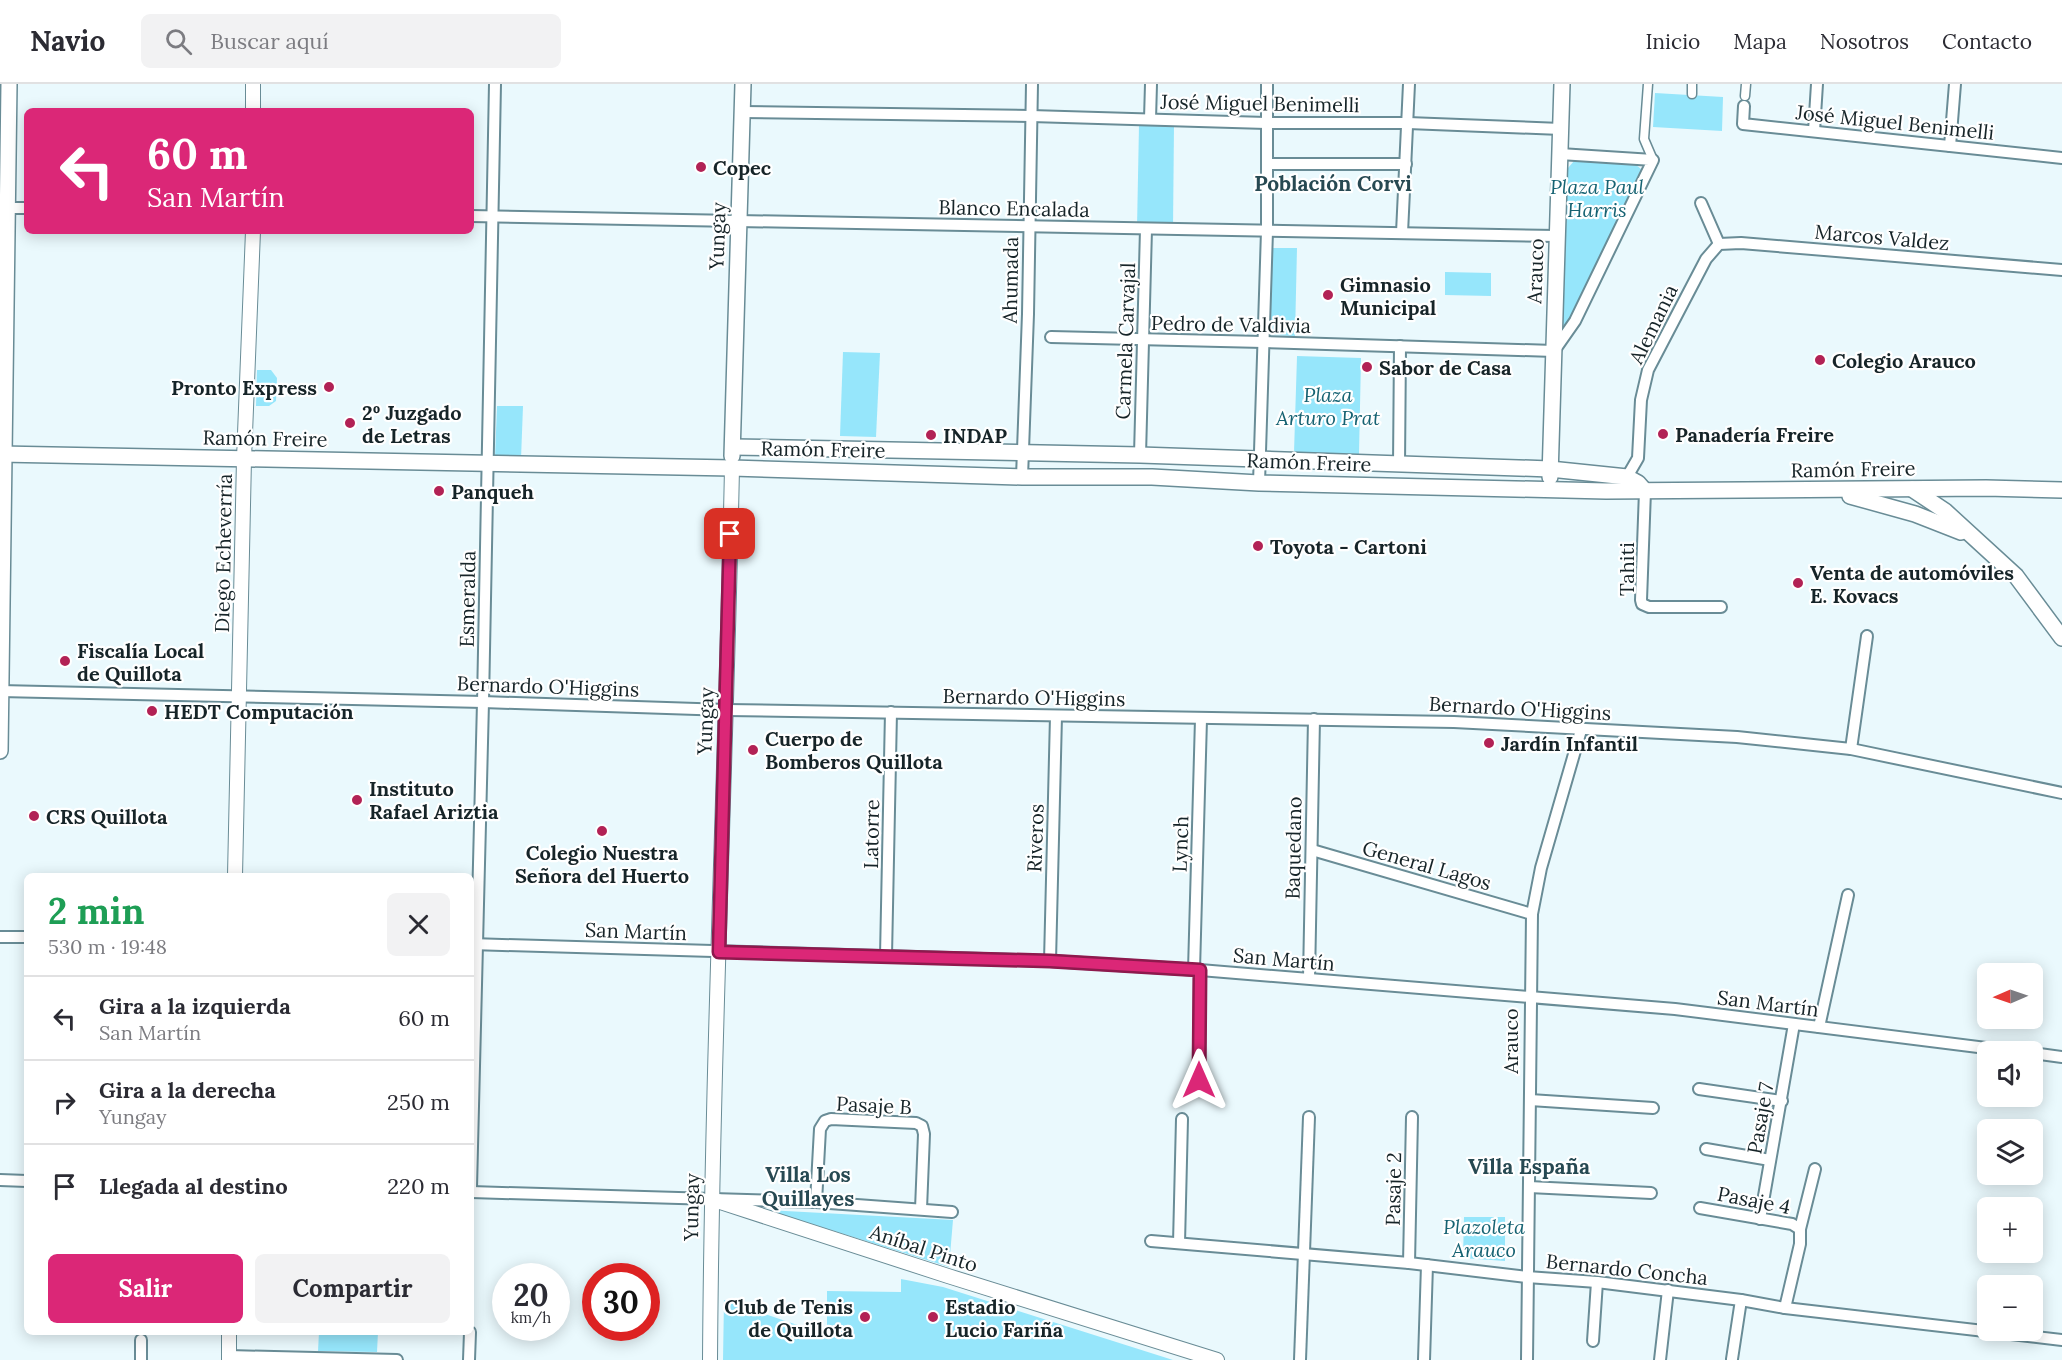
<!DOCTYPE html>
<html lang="es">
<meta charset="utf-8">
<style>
:root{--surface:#fff;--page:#f2f2f3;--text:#2b2b33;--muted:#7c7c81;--line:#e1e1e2;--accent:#db2777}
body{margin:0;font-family:Lora,serif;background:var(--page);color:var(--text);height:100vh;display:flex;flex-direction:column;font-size:22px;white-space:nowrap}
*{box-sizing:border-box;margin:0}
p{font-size:20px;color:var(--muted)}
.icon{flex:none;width:33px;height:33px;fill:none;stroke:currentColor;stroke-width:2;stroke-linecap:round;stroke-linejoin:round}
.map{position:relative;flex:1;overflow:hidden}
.sheet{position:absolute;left:24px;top:789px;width:450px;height:462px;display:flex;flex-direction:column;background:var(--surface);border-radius:9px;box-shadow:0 3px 15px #0003}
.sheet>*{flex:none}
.banner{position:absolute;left:24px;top:24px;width:450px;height:126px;border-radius:9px;box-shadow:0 3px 15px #0003;background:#db2777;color:#fff;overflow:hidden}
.needle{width:39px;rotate:268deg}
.buttons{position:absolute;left:1977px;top:879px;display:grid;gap:12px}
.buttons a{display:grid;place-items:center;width:66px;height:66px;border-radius:9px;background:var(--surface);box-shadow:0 3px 15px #0003;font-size:30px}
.speed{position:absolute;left:492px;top:1179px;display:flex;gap:12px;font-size:30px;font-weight:700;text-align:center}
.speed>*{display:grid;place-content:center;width:78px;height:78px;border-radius:50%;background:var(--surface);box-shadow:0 3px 15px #0003;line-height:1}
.speed small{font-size:15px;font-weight:400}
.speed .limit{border:9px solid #d22;background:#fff;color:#111}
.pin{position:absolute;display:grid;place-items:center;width:51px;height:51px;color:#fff;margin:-26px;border-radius:12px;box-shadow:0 3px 9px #0006}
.me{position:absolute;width:66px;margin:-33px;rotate:0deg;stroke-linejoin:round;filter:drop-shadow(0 0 4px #0008)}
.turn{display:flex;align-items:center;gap:21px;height:126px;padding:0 24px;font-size:27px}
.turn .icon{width:78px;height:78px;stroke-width:2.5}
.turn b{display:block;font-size:42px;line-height:51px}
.round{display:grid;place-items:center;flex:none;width:63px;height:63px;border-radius:9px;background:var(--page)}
.headline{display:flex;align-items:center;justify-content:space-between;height:102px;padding:0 24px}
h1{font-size:36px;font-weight:700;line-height:45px;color:#1e9e55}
.button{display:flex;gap:12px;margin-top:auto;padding:12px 24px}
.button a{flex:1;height:69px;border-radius:9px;background:var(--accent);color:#fff;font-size:24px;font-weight:700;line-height:69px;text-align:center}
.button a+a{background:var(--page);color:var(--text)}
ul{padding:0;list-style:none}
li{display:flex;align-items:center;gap:18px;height:84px;padding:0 24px;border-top:2px solid var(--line)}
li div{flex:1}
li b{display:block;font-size:22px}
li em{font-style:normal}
header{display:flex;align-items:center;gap:36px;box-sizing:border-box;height:84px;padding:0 30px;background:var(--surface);border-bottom:2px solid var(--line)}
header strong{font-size:28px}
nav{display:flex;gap:33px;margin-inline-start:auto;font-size:21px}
.search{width:420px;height:54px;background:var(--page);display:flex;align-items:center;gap:15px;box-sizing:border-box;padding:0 21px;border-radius:9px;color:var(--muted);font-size:22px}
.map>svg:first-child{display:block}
</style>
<header>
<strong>Navio</strong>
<div class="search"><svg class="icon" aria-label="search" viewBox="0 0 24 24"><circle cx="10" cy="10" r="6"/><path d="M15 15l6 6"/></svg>Buscar aquí</div>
<nav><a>Inicio</a><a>Mapa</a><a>Nosotros</a><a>Contacto</a></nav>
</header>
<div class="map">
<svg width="2062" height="1276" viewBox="0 0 2062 1276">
<rect width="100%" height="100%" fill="#eaf9fd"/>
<g fill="#96e6fb">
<path d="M1655,9L1723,13L1722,47L1653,43Z"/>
<path d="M1139,41H1174L1173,144H1137Z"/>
<path d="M1574,77L1635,80L1641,85L1643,92L1568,242L1563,241L1560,238L1565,93L1568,84Z"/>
<path d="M1271,164H1297L1295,252L1270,251Z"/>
<path d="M1445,188L1491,189V212L1445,211Z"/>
<path d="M843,268L880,269L876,353L840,352Z"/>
<path d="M1297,272L1361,274L1359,370L1294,369Z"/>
<path d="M257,286H271L277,294L276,317L269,322H256Z"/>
<path d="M497,322H523L521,375L495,374Z"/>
<path d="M767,1126L953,1136L949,1183Z"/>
<path d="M1464,1133H1505V1177L1463,1174Z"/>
<path d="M901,1195L943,1203L1173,1276H723L724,1216L827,1251V1207L901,1208Z"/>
<path d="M319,1248H378L377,1268L318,1267Z"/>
</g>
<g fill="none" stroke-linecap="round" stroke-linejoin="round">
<g stroke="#698c96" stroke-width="11">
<g id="pedestrian">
<path d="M1648,0L1644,55L1653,76"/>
<path d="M1692,10V0"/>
<path d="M1745,12L1746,0"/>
</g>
</g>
<g stroke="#698c96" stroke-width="14">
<g id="minor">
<path d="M1744,22L1743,40L2062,74"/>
<path d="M742,28L1031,32L1266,39H1408L1561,45"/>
<path d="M1150,35L1151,0"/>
<path d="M1814,47L1817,0"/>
<path d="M1950,62L1955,0"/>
<path d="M1267,80H1406"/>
<path d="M1701,119L1719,160"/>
<path d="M0,124H27"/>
<path d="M471,132L1557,152"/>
<path d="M1402,149L1409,0"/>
<path d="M1051,253L1263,258L1554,267L1575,237L1653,76L1560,70"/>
<path d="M1140,371L1146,145"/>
<path d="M1399,381L1400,262"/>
<path d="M1022,393L1028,230L1032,0"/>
<path d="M1627,393L1638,374L1641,316L1648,286L1706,175L1719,160L1741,159L2062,186"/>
<path d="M1259,399L1267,147V0"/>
<path d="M1645,407L1641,516L1642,520L1649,523H1721"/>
<path d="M0,607L483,618L727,626L1454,638L1737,653L1851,665L2062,709"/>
<path d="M1851,665L1867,552"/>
<path d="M1312,766L1532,830"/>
<path d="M0,853H27"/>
<path d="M471,860L1050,877L1200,886L1675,925L2018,968"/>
<path d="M886,872L891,628"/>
<path d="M1050,877L1056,632"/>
<path d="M1194,886L1201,635"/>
<path d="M1309,894L1314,635"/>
<path d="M1819,943L1848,811"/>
<path d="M2032,969L2062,973"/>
<path d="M1199,996L1200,886"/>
<path d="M1699,1005L1782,1017"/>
<path d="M1530,1016L1653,1024"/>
<path d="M1706,1065L1770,1076"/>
<path d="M0,1096L27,1097"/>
<path d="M471,1103L483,618L495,0"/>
<path d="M1529,1103L1651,1109"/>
<path d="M471,1108L816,1118L952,1128"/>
<path d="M816,1118L820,1045L825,1037L831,1035L916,1039L922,1042L924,1050L921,1125"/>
<path d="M1700,1124L1792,1140L1800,1145"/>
<path d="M1760,1135L1794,940"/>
<path d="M1151,1157L1409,1179L1527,1193L1597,1198L1741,1216L1785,1224L2062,1256"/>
<path d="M1179,1159L1182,1035"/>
<path d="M1409,1179L1412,1033"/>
<path d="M1785,1224L1800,1160V1145L1815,1085"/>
<path d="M1593,1257L1597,1198"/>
<path d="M229,1272L397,1276"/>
<path d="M1732,1275L1741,1216"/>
<path d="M141,1276V1256"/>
<path d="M469,1276L470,1248"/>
<path d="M1300,1276L1309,1033"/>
<path d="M1424,1276L1427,1181"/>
<path d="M1527,1276L1532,830L1541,784L1581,646"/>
<path d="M1660,1276L1668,1206"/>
</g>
</g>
<g stroke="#698c96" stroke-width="16">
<g id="tertiary">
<path d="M253,0V27"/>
<path d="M235,792L244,375L253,147"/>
<path d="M711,1115L948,1192L1217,1276"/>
<path d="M229,1276V1248"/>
<path d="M710,1276C712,979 726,681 732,384"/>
</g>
</g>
<g stroke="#698c96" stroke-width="18">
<g id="secondary">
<path d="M733,363L1140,371L1550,385L1627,393L1638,399L1645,407"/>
<path d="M0,370L732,384L1022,393H1152L1259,399L1606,407L1986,404L2062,406"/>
<path d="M732,372L743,0"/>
<path d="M1550,393L1562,0"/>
<path d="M1912,405L1945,427L2016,492L2062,554"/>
<path d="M1850,412L1915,430L1961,448"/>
<path d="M0,667L9,0"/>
</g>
</g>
<use href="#pedestrian" stroke="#fff" stroke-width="8"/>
<use href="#minor" stroke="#fff" stroke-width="10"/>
<use href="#tertiary" stroke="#fff" stroke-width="14"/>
<use href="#secondary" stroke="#fff" stroke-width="15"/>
</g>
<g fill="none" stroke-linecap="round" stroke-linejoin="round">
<g stroke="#8e194d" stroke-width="15">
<path id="route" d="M730,450L719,868L1050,877L1200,886L1199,996"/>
</g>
<use href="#route" stroke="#db2777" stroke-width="10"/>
</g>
<g fill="#b22255" stroke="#fff" stroke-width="2">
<circle cx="701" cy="83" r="6"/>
<circle cx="1328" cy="211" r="6"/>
<circle cx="1820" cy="276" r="6"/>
<circle cx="1367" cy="283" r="6"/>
<circle cx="329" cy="303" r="6"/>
<circle cx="350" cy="339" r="6"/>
<circle cx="1663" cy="350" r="6"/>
<circle cx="931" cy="351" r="6"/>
<circle cx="439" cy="407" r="6"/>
<circle cx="1258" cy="462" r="6"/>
<circle cx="1798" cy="499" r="6"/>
<circle cx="65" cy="577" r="6"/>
<circle cx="152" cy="627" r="6"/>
<circle cx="1489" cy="659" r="6"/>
<circle cx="753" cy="666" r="6"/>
<circle cx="357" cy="716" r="6"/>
<circle cx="34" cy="732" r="6"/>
<circle cx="602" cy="747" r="6"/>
<circle cx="865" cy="1233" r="6"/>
<circle cx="933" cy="1233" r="6"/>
</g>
<g text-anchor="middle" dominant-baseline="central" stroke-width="4.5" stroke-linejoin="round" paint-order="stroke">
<g font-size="20" fill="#162428" stroke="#fff">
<text transform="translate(1260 19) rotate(1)">José Miguel Benimelli</text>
<text transform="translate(1895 38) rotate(6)">José Miguel Benimelli</text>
<text transform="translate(1014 124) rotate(1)">Blanco Encalada</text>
<text transform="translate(717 152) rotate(-88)">Yungay</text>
<text transform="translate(1882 153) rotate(5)">Marcos Valdez</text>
<text transform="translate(1535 187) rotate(-88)">Arauco</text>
<text transform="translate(1010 196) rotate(-89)">Ahumada</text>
<text transform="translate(1231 240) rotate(1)">Pedro de Valdivia</text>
<text transform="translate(1653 240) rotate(-64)">Alemania</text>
<text transform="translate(1125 257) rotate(-88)">Carmela Carvajal</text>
<text transform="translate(265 354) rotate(1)">Ramón Freire</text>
<text transform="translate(823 365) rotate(1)">Ramón Freire</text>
<text transform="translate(1309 378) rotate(2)">Ramón Freire</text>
<text transform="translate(1853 385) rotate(-1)">Ramón Freire</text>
<text transform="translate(223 469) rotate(-89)">Diego Echeverría</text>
<text transform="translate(1626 485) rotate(-90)">Tahiti</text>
<text transform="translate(467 515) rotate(-89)">Esmeralda</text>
<text transform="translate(548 602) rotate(2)">Bernardo O'Higgins</text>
<text transform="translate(1034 613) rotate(1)">Bernardo O'Higgins</text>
<text transform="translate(1520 624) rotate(3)">Bernardo O'Higgins</text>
<text transform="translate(705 637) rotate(-88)">Yungay</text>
<text transform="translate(871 750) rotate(-89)">Latorre</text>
<text transform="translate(1035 754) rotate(-88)">Riveros</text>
<text transform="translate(1180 760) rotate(-88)">Lynch</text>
<text transform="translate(1293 764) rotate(-89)">Baquedano</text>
<text transform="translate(1427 781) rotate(16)">General Lagos</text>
<text transform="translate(636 847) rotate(2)">San Martín</text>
<text transform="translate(1284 875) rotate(5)">San Martín</text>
<text transform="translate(1768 919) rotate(7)">San Martín</text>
<text transform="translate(1510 957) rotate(-90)">Arauco</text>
<text transform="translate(874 1021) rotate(3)">Pasaje B</text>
<text transform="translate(1760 1034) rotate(-80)">Pasaje 7</text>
<text transform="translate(1393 1105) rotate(-89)">Pasaje 2</text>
<text transform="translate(1754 1116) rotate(11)">Pasaje 4</text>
<text transform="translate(691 1123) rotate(-89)">Yungay</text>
<text transform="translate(924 1164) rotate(18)">Aníbal Pinto</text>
<text transform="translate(1627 1185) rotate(6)">Bernardo Concha</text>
</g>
<g font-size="20" font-weight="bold" fill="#162428" stroke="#fff" text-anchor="start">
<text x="713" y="83">Copec</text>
<text x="1340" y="200">Gimnasio<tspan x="1340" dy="23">Municipal</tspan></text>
<text x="1832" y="276">Colegio Arauco</text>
<text x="1379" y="283">Sabor de Casa</text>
<text x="317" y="303" text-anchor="end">Pronto Express</text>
<text x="362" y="328">2º Juzgado<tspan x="362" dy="23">de Letras</tspan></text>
<text x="1675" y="350">Panadería Freire</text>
<text x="943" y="351">INDAP</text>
<text x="451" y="407">Panqueh</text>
<text x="1270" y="462">Toyota - Cartoni</text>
<text x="1810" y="488">Venta de automóviles<tspan x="1810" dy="23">E. Kovacs</tspan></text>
<text x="77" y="566">Fiscalía Local<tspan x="77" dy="23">de Quillota</tspan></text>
<text x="164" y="627">HEDT Computación</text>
<text x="765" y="654">Cuerpo de<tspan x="765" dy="23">Bomberos Quillota</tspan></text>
<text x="1501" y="659">Jardín Infantil</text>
<text x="369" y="704">Instituto<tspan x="369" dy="23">Rafael Ariztia</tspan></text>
<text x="46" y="732">CRS Quillota</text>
<text x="602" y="768" text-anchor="middle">Colegio Nuestra<tspan x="602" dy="23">Señora del Huerto</tspan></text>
<text x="853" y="1222" text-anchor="end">Club de Tenis<tspan x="853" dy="23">de Quillota</tspan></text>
<text x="945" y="1222">Estadio<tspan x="945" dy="23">Lucio Fariña</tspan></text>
</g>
<g font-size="20" font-style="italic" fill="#156272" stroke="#fff">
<text x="1597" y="102">Plaza Paul<tspan x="1597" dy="23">Harris</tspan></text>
<text x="1328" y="310">Plaza<tspan x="1328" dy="23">Arturo Prat</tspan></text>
<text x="1484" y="1142">Plazoleta<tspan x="1484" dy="23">Arauco</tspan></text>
</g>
<g font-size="21" font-weight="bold" fill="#274952" stroke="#fff">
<text x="1333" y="99">Población Corvi</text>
<text x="1529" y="1082">Villa España</text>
<text x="808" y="1090">Villa Los<tspan x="808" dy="24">Quillayes</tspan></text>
</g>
</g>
</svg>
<div class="buttons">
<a><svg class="needle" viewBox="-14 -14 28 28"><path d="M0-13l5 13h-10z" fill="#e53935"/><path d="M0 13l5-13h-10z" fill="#7c7c81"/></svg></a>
<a><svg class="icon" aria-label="sound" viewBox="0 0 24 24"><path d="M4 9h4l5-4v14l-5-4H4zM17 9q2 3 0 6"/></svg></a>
<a><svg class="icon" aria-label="layers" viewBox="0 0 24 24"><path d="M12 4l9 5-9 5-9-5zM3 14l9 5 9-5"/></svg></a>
<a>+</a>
<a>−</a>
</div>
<div class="speed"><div>20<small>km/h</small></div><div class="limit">30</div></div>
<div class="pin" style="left:730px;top:450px;background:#d93025"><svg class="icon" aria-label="arrive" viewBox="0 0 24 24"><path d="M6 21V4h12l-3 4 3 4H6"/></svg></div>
<svg class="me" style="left:1199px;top:996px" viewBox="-20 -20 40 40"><path d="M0-17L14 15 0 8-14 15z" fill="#db2777" stroke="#fff" stroke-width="4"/></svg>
<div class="banner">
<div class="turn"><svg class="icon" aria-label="left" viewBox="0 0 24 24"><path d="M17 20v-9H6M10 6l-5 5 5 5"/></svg><div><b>60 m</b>San Martín</div></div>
</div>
<section class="sheet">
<div class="headline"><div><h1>2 min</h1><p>530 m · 19:48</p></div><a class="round"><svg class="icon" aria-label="close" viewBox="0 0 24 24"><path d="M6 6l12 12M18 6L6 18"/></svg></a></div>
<ul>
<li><svg class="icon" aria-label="left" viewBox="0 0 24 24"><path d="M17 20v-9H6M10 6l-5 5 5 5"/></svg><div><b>Gira a la izquierda</b><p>San Martín</p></div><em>60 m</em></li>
<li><svg class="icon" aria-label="right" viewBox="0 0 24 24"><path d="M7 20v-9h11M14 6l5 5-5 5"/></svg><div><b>Gira a la derecha</b><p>Yungay</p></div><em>250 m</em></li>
<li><svg class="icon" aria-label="arrive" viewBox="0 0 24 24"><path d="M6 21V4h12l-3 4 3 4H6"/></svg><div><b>Llegada al destino</b></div><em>220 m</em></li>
</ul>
<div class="button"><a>Salir</a><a>Compartir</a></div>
</section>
</div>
